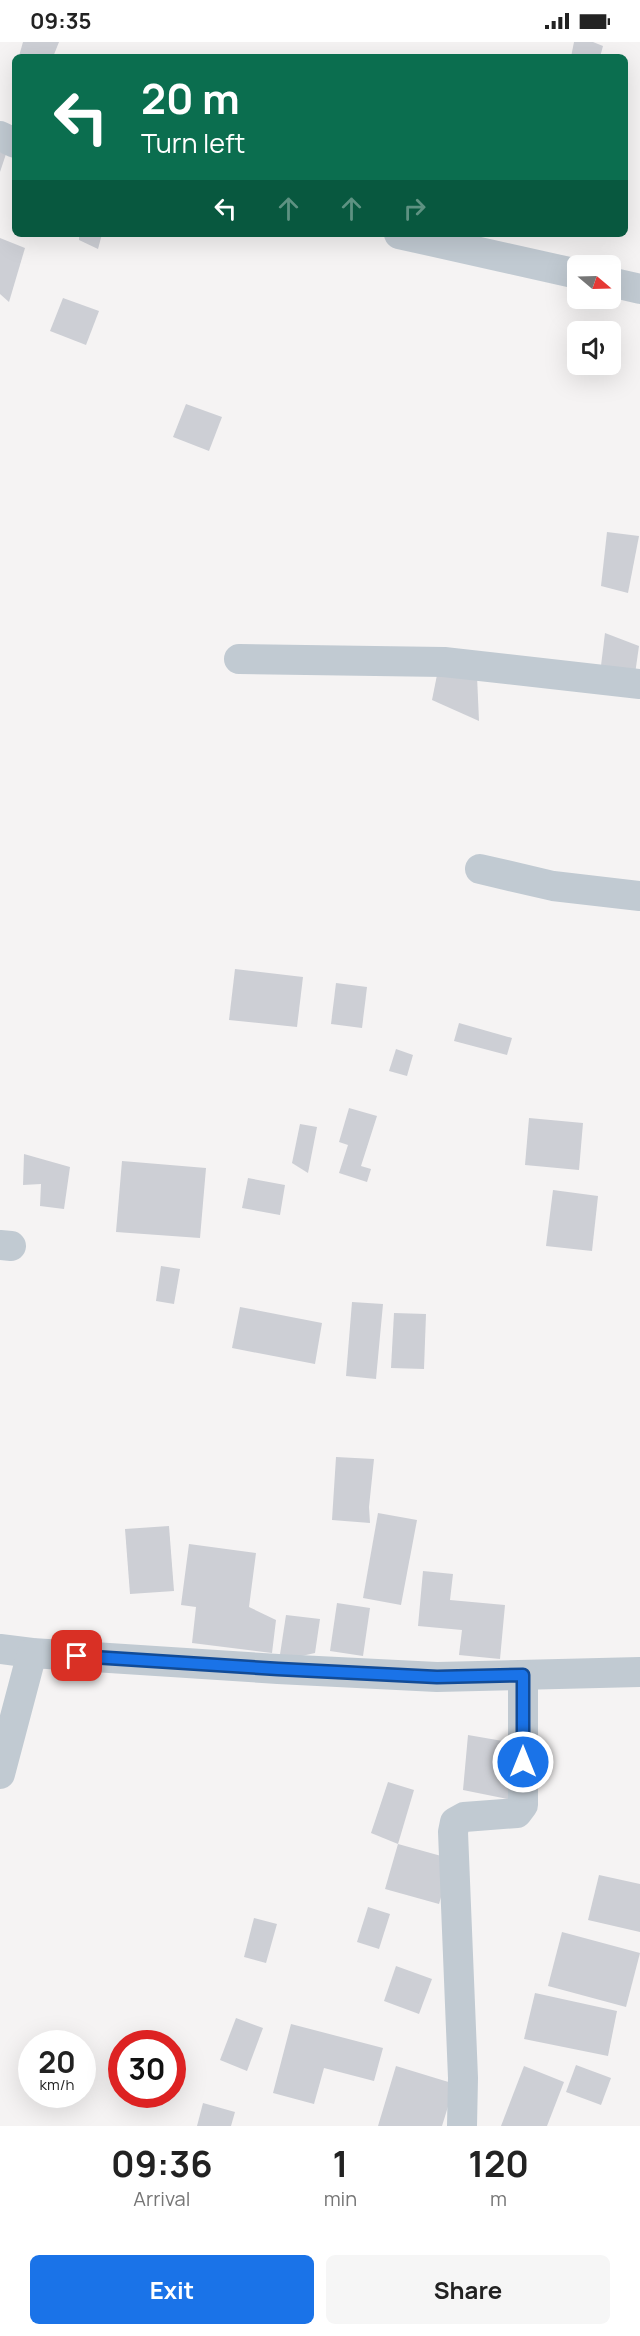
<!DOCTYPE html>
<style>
:root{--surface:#fff;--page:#f6f6f6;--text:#222;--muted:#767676;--accent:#1a73e8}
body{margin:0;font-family:Manrope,sans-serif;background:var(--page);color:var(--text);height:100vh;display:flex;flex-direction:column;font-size:22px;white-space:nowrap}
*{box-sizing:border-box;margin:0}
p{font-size:20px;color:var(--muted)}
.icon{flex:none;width:33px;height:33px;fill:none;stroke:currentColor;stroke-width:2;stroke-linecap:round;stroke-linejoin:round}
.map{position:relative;height:2084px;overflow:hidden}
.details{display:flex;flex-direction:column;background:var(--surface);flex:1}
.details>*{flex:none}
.hud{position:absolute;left:12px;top:12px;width:616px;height:183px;border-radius:9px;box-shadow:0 6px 24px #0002;background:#0b6e4f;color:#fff;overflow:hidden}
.needle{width:39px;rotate:109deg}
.buttons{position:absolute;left:567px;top:213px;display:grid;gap:12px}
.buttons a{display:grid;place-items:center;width:54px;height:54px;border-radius:9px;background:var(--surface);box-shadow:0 6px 24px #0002;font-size:30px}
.speed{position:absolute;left:18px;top:1988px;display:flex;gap:12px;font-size:30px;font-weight:700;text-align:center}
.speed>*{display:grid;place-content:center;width:78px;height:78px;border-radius:50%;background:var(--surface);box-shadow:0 6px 24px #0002;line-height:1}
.speed small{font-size:15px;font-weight:400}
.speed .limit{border:9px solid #d22;background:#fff;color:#111}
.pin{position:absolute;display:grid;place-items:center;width:51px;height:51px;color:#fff;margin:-26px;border-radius:12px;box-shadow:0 3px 9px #0006}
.me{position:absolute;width:66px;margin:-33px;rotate:0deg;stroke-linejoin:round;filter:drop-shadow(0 0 4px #0008)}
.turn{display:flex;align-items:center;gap:21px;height:126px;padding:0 30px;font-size:27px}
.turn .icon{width:78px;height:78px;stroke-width:2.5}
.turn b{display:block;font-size:42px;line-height:51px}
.lanes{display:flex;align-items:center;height:57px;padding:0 30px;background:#0003;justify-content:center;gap:30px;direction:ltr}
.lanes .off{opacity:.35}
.eta{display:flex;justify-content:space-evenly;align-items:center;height:102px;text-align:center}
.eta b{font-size:36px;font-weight:700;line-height:42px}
.primary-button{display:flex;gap:12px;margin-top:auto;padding:12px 30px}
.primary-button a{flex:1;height:69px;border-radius:9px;background:var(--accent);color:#fff;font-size:24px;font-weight:700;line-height:69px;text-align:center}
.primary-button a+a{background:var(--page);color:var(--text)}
.status{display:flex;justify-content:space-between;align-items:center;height:42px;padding:0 30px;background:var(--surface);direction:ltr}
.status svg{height:16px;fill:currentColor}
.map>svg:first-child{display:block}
</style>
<div class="status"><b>09:35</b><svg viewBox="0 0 49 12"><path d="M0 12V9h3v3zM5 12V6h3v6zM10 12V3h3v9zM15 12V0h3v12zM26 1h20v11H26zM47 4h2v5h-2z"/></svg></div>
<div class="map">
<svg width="640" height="2084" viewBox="0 0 640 2084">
<rect width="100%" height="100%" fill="#f5f3f3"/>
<g fill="#cdcfd5">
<path d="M23,0H59L53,15H21L19,14Z"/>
<path d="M574,0H593L603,4L600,15H571Z"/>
<path d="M0,110L6,112L0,130Z"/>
<path d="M79,192H102L98,207L79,198Z"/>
<path d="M0,196L25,206L9,260L0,252Z"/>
<path d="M63,256L99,269L86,303L50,289Z"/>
<path d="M186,362L222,375L209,409L173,395Z"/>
<path d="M607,490L639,494L628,551L601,544Z"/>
<path d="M605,591L639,604L635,632H600Z"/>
<path d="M439,623L477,634L479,679L432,658Z"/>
<path d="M235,927L303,935L297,985L229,978Z"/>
<path d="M336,941L367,945L362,986L331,982Z"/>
<path d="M459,981L512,996L507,1013L454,999Z"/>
<path d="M396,1007L413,1013L407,1034L389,1029Z"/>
<path d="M349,1066L377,1074L361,1124L371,1127L367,1140L339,1131L348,1103L339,1100Z"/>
<path d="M529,1076L583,1081L579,1128L525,1123Z"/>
<path d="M300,1082L317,1085L308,1131L292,1121Z"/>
<path d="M24,1112L70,1125L64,1167L40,1164L41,1142L23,1143Z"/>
<path d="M122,1119L206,1126L200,1196L116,1190Z"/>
<path d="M248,1136L285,1143L280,1173L242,1166Z"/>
<path d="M553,1148L598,1154L592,1209L546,1204Z"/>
<path d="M161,1224L180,1227L174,1262L156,1259Z"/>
<path d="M352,1260L383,1262L376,1337L346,1334Z"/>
<path d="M240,1265L322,1281L315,1322L232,1306Z"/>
<path d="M394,1271L426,1272L424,1327L391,1326Z"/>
<path d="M336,1415L374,1417L369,1465L370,1481L332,1478Z"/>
<path d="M378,1471L417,1478L401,1563L363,1556Z"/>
<path d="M169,1484L174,1549L130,1552L125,1487Z"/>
<path d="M189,1502L256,1511L249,1565L276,1578L272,1611L192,1601L196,1565L181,1563Z"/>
<path d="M423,1529L453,1532L450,1558L505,1563L500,1617L459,1613L462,1588L418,1584Z"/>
<path d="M337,1561L370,1566L363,1614L330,1609Z"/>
<path d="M286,1573L320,1577L315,1611L279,1619Z"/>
<path d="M468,1693L520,1702L513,1758L463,1748Z"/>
<path d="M388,1740L414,1748L398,1802L371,1791Z"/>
<path d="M398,1802L452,1817L439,1862L385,1847Z"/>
<path d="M599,1833L640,1842V1890L588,1878Z"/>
<path d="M368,1865L390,1872L379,1907L357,1900Z"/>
<path d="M254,1876L277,1882L266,1921L244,1915Z"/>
<path d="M562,1890L640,1911L626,1965L548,1944Z"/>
<path d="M396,1924L432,1937L419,1972L384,1959Z"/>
<path d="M535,1951L617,1969L608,2014L524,1997Z"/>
<path d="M236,1976L263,1986L247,2029L220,2018Z"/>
<path d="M291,1982L383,2006L374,2039L324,2026L314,2062L273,2051Z"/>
<path d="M576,2023L611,2036L601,2063L566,2050Z"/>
<path d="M396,2024L455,2042L442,2084H378Z"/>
<path d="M524,2024L564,2040L547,2084H501Z"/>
<path d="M203,2061L235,2070L231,2084H197Z"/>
</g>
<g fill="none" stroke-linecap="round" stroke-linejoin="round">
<g stroke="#c1cad2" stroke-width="30">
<path d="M0,94L15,101"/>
<path d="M399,192L578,232"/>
<path d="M610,240L640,247"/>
<path d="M239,617L444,620L640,642"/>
<path d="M480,827L553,844L640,854"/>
<path d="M0,1203L11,1204"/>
<path d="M0,1607L32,1611L278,1627L437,1635L640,1630"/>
<path d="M0,1732L32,1611"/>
<path d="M462,2084L463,2036L453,1790L455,1780L464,1775L517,1771L523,1763V1633"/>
</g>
</g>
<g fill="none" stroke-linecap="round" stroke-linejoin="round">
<g stroke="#114b97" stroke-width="15">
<path id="route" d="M77,1614L278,1627L437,1635L523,1633V1720"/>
</g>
<use href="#route" stroke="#1a73e8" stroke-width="10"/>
</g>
</svg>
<div class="buttons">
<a><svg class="needle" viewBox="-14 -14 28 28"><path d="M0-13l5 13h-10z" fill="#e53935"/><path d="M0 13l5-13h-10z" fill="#767676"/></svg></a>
<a><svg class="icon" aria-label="sound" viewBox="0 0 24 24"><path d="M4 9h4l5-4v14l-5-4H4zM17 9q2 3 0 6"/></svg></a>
</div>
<div class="speed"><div>20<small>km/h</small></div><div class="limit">30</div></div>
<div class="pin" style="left:77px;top:1614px;background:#d93025"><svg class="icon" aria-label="arrive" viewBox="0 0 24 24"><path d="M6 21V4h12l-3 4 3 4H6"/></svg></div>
<svg class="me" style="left:523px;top:1720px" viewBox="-20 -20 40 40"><circle r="17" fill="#1a73e8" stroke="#fff" stroke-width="3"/><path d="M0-11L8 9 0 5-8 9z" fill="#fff"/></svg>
<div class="hud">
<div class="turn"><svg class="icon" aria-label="left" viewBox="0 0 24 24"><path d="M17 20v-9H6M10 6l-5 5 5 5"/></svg><div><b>20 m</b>Turn left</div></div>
<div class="lanes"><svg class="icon" aria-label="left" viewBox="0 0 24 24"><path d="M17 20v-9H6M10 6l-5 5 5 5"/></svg><svg class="icon off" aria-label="ahead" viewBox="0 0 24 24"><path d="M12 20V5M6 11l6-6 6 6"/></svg><svg class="icon off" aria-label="ahead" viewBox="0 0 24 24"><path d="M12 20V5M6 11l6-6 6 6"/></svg><svg class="icon off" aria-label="right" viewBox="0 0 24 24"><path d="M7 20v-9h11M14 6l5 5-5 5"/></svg></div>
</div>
</div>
<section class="details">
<div class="eta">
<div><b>09:36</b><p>Arrival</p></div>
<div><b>1</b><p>min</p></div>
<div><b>120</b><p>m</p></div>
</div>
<div class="primary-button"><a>Exit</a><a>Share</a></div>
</section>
